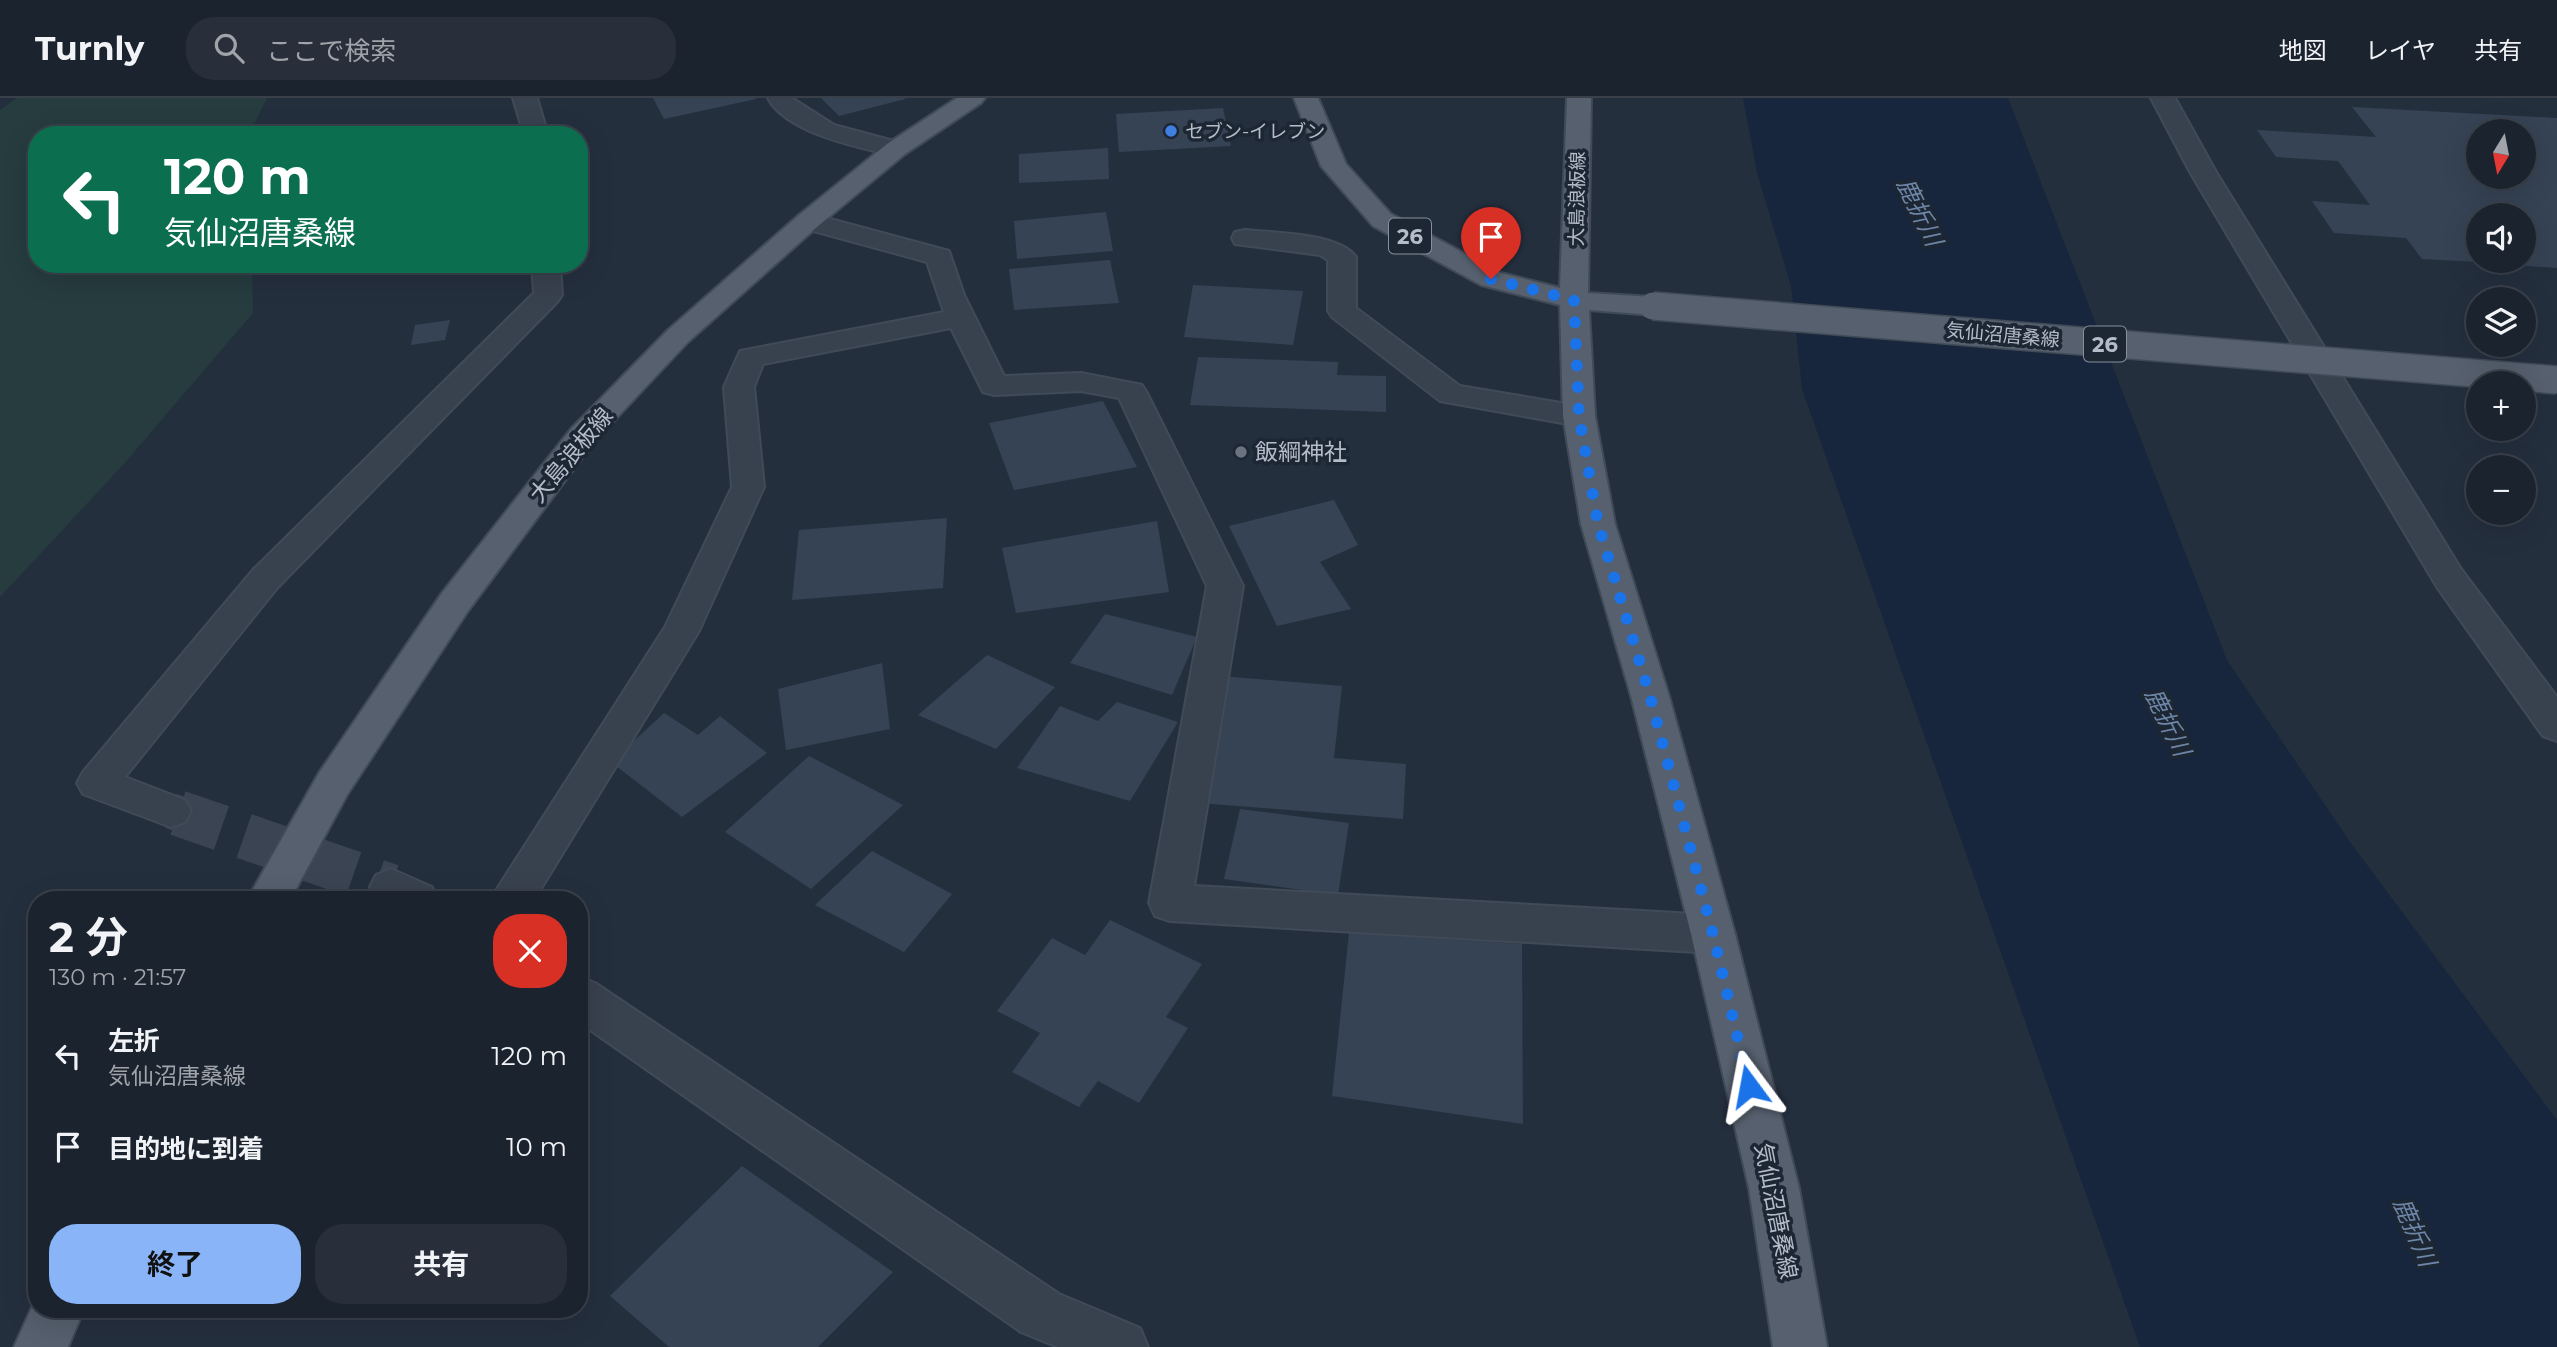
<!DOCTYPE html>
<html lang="ja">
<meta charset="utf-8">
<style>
:root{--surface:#1b232e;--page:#282f3a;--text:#f1f3f6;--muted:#a0a4aa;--line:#39404a;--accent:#8ab4f8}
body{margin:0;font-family:Montserrat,"Noto Sans JP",sans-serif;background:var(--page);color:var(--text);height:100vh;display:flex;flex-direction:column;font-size:26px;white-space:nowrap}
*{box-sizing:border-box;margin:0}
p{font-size:23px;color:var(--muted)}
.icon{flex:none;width:38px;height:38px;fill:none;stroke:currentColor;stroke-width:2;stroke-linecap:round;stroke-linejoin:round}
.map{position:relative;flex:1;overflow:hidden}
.panel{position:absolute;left:28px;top:793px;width:560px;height:427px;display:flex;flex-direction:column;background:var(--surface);border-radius:28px;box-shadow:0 7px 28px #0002,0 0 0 2px var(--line)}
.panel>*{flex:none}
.top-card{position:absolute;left:28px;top:28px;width:560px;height:147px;border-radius:28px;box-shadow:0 7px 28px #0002,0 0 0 2px var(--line);background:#0b6e4f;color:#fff;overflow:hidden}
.needle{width:46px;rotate:190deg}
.buttons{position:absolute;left:2466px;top:21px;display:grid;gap:14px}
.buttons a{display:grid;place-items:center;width:70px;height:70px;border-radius:50%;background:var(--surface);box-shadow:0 7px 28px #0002,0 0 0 2px var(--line);font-size:35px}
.pin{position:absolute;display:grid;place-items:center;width:60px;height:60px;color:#fff;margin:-72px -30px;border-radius:50% 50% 50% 0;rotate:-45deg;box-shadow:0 0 7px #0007}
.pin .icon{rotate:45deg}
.me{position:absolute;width:77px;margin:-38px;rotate:347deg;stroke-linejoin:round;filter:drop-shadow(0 0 5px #0008)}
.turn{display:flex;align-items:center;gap:24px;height:147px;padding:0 21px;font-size:32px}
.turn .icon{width:91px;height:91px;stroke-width:2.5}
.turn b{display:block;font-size:49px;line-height:60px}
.round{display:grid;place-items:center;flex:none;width:74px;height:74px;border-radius:28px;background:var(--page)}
.head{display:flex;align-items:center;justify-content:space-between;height:119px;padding:0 21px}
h1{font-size:42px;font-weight:700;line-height:52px}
.primary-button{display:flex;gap:14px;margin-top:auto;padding:14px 21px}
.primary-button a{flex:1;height:80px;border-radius:28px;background:var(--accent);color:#111;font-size:28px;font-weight:700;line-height:80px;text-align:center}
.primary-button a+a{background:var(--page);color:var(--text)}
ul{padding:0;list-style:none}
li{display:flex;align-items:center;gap:21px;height:91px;padding:0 21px}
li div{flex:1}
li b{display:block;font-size:26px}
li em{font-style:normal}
header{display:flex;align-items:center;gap:42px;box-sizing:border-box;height:98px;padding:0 35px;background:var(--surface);border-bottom:2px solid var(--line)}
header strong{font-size:33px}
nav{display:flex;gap:38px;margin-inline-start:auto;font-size:24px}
.search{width:490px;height:63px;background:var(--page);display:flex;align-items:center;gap:18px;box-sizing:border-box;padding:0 24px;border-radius:28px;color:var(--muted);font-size:26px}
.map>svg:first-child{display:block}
</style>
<header>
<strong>Turnly</strong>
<div class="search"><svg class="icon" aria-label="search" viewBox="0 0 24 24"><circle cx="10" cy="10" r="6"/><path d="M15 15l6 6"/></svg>ここで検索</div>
<nav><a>地図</a><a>レイヤ</a><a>共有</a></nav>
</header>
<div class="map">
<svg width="2557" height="1249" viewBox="0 0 2557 1249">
<rect width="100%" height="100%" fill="#242f3e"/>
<path fill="#263c3f" d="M17,0H267L249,37H37V166H252L253,215L123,367L0,499V12Z"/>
<path fill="#17263c" d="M1743,0H2008L2227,562L2350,744L2557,1022V1249H2140L1802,291L1791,188L1757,75Z"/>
<g fill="#364354" fill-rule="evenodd">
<path d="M653,0H756V1L664,21Z"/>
<path d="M821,0H905V1L839,18Z"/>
<path d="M2352,9L2557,20V170L2485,165L2524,163V117H2478V164L2422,161L2406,140L2334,135L2312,103L2370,107L2338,63L2276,59L2257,32L2376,39ZM2478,33H2524V79H2478Z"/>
<path d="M1223,10L1231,48L1119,54L1116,16Z"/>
<path d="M1108,50L1109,81L1019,85V56Z"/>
<path d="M1106,114L1113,153L1017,161L1014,123Z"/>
<path d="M1110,162L1119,205L1014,212L1009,171Z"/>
<path d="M1193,187L1303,193L1293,247L1184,239Z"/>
<path d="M450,222L445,242L411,247L415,227Z"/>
<path d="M1198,259L1338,264L1337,277L1386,278V314L1190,307Z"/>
<path d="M1103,303L1137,369L1014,392L989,325Z"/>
<path d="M1334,402L1358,447L1320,464L1351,511L1277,528L1229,428Z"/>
<path d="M947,420L943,490L792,502L799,432Z"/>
<path d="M1157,423L1169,494L1016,515L1002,450Z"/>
<path d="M1105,516L1197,539L1172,597L1070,565Z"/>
<path d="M987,557L1055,589L996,651L918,617Z"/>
<path d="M882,565L890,631L786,652L778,591Z"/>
<path d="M1221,578L1342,588L1334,660L1406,666L1403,721L1199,705Z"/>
<path d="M1117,604L1178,624L1130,703L1017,670L1060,608L1098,623Z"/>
<path d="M664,615L698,637L720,618L767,655L682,719L611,664Z"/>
<path d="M809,658L903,707L811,791L725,734Z"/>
<path d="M1240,711L1349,725L1338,797L1224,781Z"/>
<path d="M872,753L952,796L904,854L815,807Z"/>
<path d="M1110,822L1202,866L1166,919L1188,930L1139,1005L1098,983L1079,1009L1012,974L1040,935L997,913L1052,840L1085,857Z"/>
<path d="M1349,835L1522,846L1523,1026L1332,998Z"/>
<path d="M742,1068L893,1174L818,1249H669L610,1198Z"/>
</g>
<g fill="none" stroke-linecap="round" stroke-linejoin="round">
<path stroke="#3a4453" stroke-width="36" stroke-dasharray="36 18" stroke-linecap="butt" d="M171,713L183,717"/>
<path stroke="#3a4453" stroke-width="46" stroke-dasharray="46 24" stroke-linecap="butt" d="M178,715L391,789"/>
<g stroke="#414a57" stroke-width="4">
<g id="minor">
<path d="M513,0H537L548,37H524Z"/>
<path d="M768,0H792L834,27L905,46L908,51L905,56L896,58C860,50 786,35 768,0Z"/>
<path d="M2151,0H2175L2216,74L2461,471L2557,599V643L2543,638L2437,489L2190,74Z"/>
<path d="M808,115L949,153L964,197L1004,278L1081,275L1142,287L1146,293L1243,488L1194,788L1713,817L1728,823L1735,836L1728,849L1713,855L1170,823L1155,818L1149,805L1207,488L1119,300L1081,293L994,297L983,294L951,230L763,266L754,289L764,389L699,533L534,802H490L665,529L732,389L724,289L740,253L944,214L927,164L799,129L795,123L799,117Z"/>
<path d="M1245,132C1274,135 1339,135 1356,159V210L1460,288L1579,308L1590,311L1595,318L1590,325L1579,328L1440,303L1332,219L1328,213V162L1320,157L1235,146L1232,140L1235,134Z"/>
<path d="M532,166H560L562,197L558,203L277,490L125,679L185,702L191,713L185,724L171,729L83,696L77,685L83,674L253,472L534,195Z"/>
<path d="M391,771L432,789L438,802L376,801L370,789L376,777Z"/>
<path d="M579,879L595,885L1059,1196L1140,1230L1148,1249H1058L1021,1234L579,924Z"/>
</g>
</g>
<g stroke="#414a57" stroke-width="4">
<g id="major">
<path d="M957,0H985L981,5L905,56L817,129L688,244L593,345L468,513L347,697L290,802H247L319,675L442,495L571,331L668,232L799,117L887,46Z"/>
<path d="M1294,0H1318L1346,66L1391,116L1501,175L1560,190L1567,0H1591L1588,195L1653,199L1663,202L1667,208L1663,214L1653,217L1589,212L1595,318L1615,426L1669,598L1735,836L1799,1090L1827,1249H1773L1749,1090L1691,836L1631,598L1581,426L1563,318L1560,207L1481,187L1373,128L1321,68Z"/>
<path d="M37,1198V1211H84L68,1249H14Z"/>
</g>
</g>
<use href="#minor" fill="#38414e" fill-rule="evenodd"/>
<use href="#major" fill="#56606e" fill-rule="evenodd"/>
<g stroke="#414a57" stroke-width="30" stroke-linecap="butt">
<path id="major-bridge" d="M1653,208L2557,282"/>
</g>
<use href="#major-bridge" stroke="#56606e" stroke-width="27"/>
</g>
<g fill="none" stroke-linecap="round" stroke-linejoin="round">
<path stroke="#1a73e8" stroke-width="12" stroke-dasharray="0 21.6" d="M1491,181L1574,202L1579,318L1598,426L1650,598L1713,836L1749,988"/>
</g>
<circle fill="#3f7fe0" stroke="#1d2633" stroke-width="2.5" cx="1171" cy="33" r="7"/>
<circle fill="#6b7280" stroke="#1d2633" stroke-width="2.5" cx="1241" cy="354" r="7"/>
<g text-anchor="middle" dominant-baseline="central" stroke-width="7" stroke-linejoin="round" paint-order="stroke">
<g font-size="19" fill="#b4bcc9" stroke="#1d2633" text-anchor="start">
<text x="1185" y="33">セブン-イレブン</text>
</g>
<g font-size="19" fill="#b4bcc9" stroke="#1d2633">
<text transform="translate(1577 101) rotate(-89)">大島浪板線</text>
<text transform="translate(2003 237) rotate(5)">気仙沼唐桑線</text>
</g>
<g fill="#1d2633" stroke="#878f9c" stroke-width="2">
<rect x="1389" y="120.5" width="42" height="35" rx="5"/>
<rect x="2084" y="228.5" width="42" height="35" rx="5"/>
</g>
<g font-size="21" font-weight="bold" fill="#b4bcc9">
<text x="1410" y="138">26</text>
<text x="2105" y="246">26</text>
</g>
<g font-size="23" fill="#b4bcc9" stroke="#1d2633" text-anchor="start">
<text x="1255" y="354">飯綱神社</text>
</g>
<g font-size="23" fill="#b4bcc9" stroke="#1d2633">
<text transform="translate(571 357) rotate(-50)">大島浪板線</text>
<text transform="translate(1776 1113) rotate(79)">気仙沼唐桑線</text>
</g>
<g font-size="24" font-style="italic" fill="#6d86a8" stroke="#1d2633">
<text transform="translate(1920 114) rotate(64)">鹿折川</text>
<text transform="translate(2168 624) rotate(64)">鹿折川</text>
<text transform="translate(2415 1134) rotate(67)">鹿折川</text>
</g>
</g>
</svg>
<div class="buttons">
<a><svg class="needle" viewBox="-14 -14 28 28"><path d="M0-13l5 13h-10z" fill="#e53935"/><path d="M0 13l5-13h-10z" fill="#a0a4aa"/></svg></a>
<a><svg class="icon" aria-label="sound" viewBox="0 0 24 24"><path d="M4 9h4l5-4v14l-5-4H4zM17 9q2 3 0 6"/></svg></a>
<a><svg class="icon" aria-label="layers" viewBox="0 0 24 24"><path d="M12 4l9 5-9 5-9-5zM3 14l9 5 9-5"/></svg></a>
<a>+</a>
<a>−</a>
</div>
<div class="pin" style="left:1491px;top:181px;background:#d93025"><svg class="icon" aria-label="arrive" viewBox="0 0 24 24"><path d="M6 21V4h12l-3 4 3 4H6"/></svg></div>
<svg class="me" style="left:1749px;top:988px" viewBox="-20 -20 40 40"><path d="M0-17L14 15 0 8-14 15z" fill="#1a73e8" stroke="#fff" stroke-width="4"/></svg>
<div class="top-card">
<div class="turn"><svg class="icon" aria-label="left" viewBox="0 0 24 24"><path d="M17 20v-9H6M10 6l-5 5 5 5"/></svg><div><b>120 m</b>気仙沼唐桑線</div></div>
</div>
<section class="panel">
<div class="head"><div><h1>2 分</h1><p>130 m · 21:57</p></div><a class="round" style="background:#d93025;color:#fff"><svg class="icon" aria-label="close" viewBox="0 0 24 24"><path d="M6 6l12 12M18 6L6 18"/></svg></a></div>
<ul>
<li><svg class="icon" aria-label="left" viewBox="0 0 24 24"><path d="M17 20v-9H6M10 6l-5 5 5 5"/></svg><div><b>左折</b><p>気仙沼唐桑線</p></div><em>120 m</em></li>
<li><svg class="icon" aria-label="arrive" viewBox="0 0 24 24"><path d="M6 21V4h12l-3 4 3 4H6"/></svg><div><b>目的地に到着</b></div><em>10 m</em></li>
</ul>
<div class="primary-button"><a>終了</a><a>共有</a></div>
</section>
</div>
